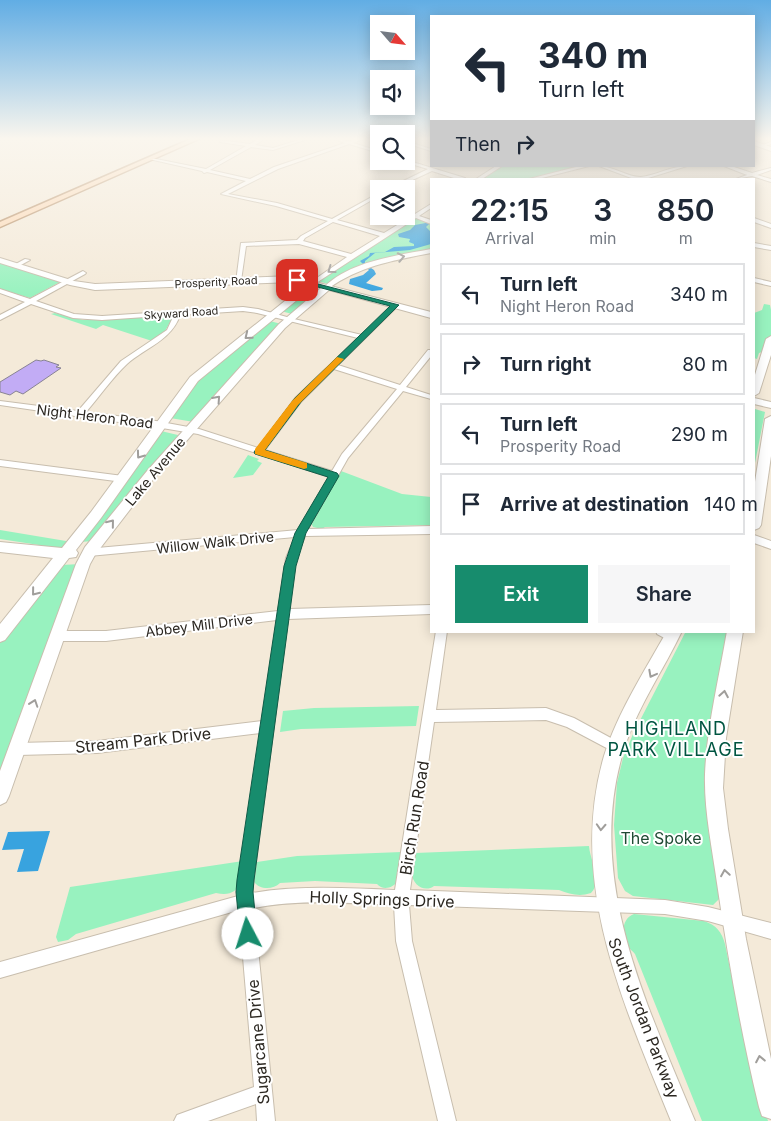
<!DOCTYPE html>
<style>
:root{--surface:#fff;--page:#f6f6f7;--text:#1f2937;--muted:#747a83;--line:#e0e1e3;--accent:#178c6d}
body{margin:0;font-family:Inter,sans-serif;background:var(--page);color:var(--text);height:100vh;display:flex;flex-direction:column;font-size:19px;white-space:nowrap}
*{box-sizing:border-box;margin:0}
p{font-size:16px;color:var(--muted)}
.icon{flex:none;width:28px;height:28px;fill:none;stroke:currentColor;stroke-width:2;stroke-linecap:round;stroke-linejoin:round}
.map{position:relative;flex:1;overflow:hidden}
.details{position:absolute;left:430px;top:178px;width:325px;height:455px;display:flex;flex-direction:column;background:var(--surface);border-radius:0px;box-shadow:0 2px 12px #0003}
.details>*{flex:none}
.hud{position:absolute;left:430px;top:15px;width:325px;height:152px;border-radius:0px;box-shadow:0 2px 12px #0003;background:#fff;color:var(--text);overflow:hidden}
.needle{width:32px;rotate:118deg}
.tools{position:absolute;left:370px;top:15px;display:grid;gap:10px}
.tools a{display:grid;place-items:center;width:45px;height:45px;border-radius:0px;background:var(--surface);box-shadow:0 2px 12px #0003;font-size:25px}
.pin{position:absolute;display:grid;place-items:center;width:42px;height:42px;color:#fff;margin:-21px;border-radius:10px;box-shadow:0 2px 8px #0006}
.me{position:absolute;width:55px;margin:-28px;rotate:355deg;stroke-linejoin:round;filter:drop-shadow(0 0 4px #0008)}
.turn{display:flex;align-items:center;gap:18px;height:105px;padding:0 25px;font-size:22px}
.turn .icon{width:65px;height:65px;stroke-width:2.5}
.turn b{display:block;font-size:35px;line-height:42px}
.then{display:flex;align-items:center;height:48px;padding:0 25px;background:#0003;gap:10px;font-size:19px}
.eta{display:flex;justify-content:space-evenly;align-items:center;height:85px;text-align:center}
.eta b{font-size:30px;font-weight:600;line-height:35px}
.primary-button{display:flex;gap:10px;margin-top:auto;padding:10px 25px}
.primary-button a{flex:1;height:58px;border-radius:0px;background:var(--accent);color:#fff;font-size:20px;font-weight:600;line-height:58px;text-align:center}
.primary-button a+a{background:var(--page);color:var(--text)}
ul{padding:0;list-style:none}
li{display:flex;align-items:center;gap:15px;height:62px;margin:0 10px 8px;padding:0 15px;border:2px solid var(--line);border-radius:0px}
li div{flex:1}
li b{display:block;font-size:19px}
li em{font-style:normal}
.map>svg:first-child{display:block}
</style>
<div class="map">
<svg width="771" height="1121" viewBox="0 0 771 1121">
<rect width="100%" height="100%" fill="#f4ead9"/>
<g fill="#98f2bf">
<path d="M503,166H582L529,179H482Z"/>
<path d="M417,217L431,223V250L388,259L328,284L318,281Z"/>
<path d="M0,262L59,281L60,282L30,298L0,289Z"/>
<path d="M311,288L321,290L292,314L281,311Z"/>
<path d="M764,304L770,305L771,310V340L766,339L762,352L759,353L757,359L754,358V313L762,310Z"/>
<path d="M55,313L83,320L172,315L173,317L165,331L152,341L103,325L96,329L51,314Z"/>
<path d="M270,321L281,324L194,422L170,418L194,385Z"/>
<path d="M755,409L765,412L754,468V496Z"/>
<path d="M161,431L182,436L94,541L79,542Z"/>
<path d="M248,455L259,459L257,461L262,463L253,475L233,478Z"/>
<path d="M341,471L402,494L431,497V525L325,527L322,529L313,527L311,523Z"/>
<path d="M0,530L72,542C62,548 51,552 39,545L0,539Z"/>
<path d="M81,564L0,785V640L61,565Z"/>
<path d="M686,631H730L707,812L709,835L720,889V898L713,905L633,896L625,891L618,878L614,825L617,783L623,758L633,734Z"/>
<path d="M419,706L416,726L301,729L280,732L283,711L314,708Z"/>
<path d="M589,846C590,861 603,880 591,893C579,897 570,894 559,890L434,886C425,893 412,885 412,873C412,867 414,860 415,853Z"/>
<path d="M402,852L398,881C393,888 383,891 377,884L315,881L280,883C272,891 255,890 252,877C252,873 252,868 253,864L257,862L297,856Z"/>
<path d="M243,861C241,881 241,898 216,893L76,934L68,940L58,942L56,937L70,887Z"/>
<path d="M634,914L704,921C716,925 722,932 725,944L748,1056L768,1121H702L635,954C633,951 628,948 627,945C622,934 621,919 634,914Z"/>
</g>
<g fill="#38a3df">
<path d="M431,222L426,227L431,232V244L410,250L375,253L365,261V264L374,270L376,274L366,283L383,288L382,290L372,291L349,284L350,279L363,275L369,270L360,261L369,256L370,253L385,252L394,247L414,246V244L409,242L410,239L399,237L398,234L410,230L415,225Z"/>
<path d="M50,831L38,871L17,872L24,849L2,850L8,832Z"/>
</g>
<path fill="#c2acf5" stroke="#888393" d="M36,360L41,361L44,360L59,365L56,367L61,368L23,394L16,391L10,395L0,392V382Z"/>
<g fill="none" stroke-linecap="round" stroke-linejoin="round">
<g stroke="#c8beae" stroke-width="2">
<g id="street">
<path d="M261,138H266L255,145L273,148L305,138H311L273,150L251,147L210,170L250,179L274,167L345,143L332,138L349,141L365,138L353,143L379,151V153L349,144L278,169L228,194L277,203L332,219L379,193V196L337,220L384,233L412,216L406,214V211L415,214L431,204V208L419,216L431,220V224L416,218L313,285L310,283L311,282L347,257L299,244L246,246L241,281L236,282L241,243L297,240L301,236L328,221L276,206L221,194L246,181L207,172L204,173L202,171L149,159L151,158L206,169L246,146L220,142L219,140L250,144ZM333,222L380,236L351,254L303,241L305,238Z"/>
<path d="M406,141L431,149V151L406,143Z"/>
<path d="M771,142V144L762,147L760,146Z"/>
<path d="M406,160L465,178V179H457L432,171L393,189H387L428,169L404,162Z"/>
<path d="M496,166H502L482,179H476Z"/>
<path d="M580,166H589L538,179H529Z"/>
<path d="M599,166C613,166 629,178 641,177C657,175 671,166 687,166L645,179H634Z"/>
<path d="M724,166H731L752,173L771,168V170L757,175L771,179V182L752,176L736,179L747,175Z"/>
<path d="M754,218L771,224V228L754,222Z"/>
<path d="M754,243L771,246V250L754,247Z"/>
<path d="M431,249V253C395,260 360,266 329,288L324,287C351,261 395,256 431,249Z"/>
<path d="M25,259L30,260L19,266L14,265Z"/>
<path d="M83,271L86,273L85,274L36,301L74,314L102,316L243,307L258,309L294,319L362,335L396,303L399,305L398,306L338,365L400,385L428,350H431V356L406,387L431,395V399L403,391L348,458L308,529L431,526V534L305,536L296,558L289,609L431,605V614L288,619L252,893C299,885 348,888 395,890L436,631H447L436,710L546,708L574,718L620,743L622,747L620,751L616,753L567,727L546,720L434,722L410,890L665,900L708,907L771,923V939L708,921L665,914L409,905L412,941L456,1121H438L396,941L394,905C348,903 299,899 254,908L275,1121H257L256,1104L208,1121H174L177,1115L254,1087L239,910L0,978V962L238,896L261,733L97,753L18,755L14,753L12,749L14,745L18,743L97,741L262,721L277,620L106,641H57L53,639L51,636L53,633L57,631H106L278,611L286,558L295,537L89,556L86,555L84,552L86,549L298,530L329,477L198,434L156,427L82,417L79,418L75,416L0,405V401L78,411L121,361L167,330L174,315L102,320L73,318L31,304L0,320V315L25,302L0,293V289L30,299ZM243,311L257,313L358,338L295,398L258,448L199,429L156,421L86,412C99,397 112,378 127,364C145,348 172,340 180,315ZM334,369L397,389L342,454L332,471L265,450L301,402Z"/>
<path d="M754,278L771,282V286L754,282Z"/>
<path d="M0,460L123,476L127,479L123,482L0,466Z"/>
<path d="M754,535L771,541V549L754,543Z"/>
<path d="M656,631C663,631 674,629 678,637L676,640L672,642L657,634Z"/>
</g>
</g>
<g stroke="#c8beae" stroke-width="2">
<g id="secondary">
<path d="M754,141L771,147V151L754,145Z"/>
<path d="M0,258L74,281L95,284L292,276L431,312V318L329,290L285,328L155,477L95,555L90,564L9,796L6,802L0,805V771L76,564L85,547L147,471L279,324L321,288L314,286L198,381L101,518L76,550L78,553L76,557L69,558L5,640L0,642V624L53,558L0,552V542L62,548L91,512L190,377L306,284L292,282L95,290L70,285L0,263Z"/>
<path d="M771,336V355L759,393L754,396V378L766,339Z"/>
<path d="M754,398L771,402V408L754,404Z"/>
<path d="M771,416V456L761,525L759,528L754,530V488L765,419Z"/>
<path d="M667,631H682C664,669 640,703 626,743C582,874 646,1002 695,1121H671C624,1005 567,883 604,756C618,712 644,672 667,631Z"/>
<path d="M727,631H743L726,738L723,788L728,829L746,939L771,1059V1119L762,1116L759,1107C741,1033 728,958 717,883C712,847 704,810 705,774C707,726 719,678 727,631Z"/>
</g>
</g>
<g stroke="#b3895f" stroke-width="3">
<path id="primary" d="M193,138H201L0,227V222Z"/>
</g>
<use href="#street" fill="#fff" fill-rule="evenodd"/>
<use href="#secondary" fill="#fff" fill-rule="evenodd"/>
<use href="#primary" fill="#fdd8b3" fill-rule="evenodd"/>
</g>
<defs><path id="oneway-chevron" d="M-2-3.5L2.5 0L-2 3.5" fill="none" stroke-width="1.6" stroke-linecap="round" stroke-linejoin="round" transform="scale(1.25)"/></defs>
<g stroke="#a09e9b">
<use href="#oneway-chevron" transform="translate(401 257) rotate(-11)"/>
<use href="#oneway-chevron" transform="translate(331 270) rotate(144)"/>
<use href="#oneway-chevron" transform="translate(248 336) rotate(141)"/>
<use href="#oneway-chevron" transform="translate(217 399) rotate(-48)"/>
<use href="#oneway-chevron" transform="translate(140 455) rotate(126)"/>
<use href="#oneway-chevron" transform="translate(111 523) rotate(-51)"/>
<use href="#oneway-chevron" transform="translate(35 592) rotate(129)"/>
<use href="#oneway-chevron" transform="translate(652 674) rotate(118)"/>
<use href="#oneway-chevron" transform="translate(724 694) rotate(-80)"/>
<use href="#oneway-chevron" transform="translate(34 703) rotate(-71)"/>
<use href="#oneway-chevron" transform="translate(601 827) rotate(93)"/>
<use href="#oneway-chevron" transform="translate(725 873) rotate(-99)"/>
<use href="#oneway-chevron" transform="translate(760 1059) rotate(-101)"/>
</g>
<linearGradient id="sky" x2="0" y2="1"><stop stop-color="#61ade4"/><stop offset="0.47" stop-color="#faf6ee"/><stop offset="1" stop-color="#faf6ee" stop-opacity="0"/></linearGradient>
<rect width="771" height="295" fill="url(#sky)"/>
<path fill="#178c6d" stroke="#0f5b47" d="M295,278L399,305L301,402L265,450L337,473L339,476L306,533L296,566L254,880L253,892L257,934L254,940L248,942L242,940L240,934L236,892L237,880L284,566L295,533L328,477L255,454L254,452L295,398L390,306L295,281Z"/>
<path fill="#f59e0b" d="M337,357L344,359L298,405L265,450L307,463V468L304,469L255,454V449L292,401Z"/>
<g text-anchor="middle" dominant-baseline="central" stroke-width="4" stroke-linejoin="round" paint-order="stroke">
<g font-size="11" fill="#2b2721" stroke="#fff">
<text transform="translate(216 282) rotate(-3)">Prosperity Road</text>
<text transform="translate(181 313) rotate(-4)">Skyward Road</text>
</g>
<g font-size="14" fill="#2b2721" stroke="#fff">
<text transform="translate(95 416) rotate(7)">Night Heron Road</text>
<text transform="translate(155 471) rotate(-50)">Lake Avenue</text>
<text transform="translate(215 542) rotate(-6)">Willow Walk Drive</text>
<text transform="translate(199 625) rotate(-7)">Abbey Mill Drive</text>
</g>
<g font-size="16" fill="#2b2721" stroke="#fff">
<text transform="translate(143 740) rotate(-6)">Stream Park Drive</text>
<text transform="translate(414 818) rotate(-81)">Birch Run Road</text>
<text transform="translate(382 899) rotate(2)">Holly Springs Drive</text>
<text transform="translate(644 1018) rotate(69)">South Jordan Parkway</text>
<text transform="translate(258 1042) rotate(-95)">Sugarcane Drive</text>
</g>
<g font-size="16" fill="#1f4b34" stroke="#fff">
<text x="661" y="838">The Spoke</text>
</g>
<g font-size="18" letter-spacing="1" fill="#005541" stroke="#fff">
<text x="676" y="728">HIGHLAND<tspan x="676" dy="21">PARK VILLAGE</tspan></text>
</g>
</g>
</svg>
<div class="tools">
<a><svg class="needle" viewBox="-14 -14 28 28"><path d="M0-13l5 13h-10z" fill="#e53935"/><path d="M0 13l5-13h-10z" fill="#747a83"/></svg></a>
<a><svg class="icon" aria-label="sound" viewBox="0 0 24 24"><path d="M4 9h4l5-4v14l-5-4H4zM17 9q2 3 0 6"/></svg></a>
<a><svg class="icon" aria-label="search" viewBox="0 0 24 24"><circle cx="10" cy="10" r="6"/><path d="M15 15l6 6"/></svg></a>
<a><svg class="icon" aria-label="layers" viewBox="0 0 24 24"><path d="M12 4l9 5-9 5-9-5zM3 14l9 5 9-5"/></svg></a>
</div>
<div class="pin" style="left:297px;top:280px;background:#d93025"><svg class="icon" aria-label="arrive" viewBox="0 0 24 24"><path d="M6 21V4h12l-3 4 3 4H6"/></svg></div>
<svg class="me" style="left:248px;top:934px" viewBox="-20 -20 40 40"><circle r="19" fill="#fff"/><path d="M0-13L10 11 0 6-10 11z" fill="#178c6d"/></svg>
<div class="hud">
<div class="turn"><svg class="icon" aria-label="left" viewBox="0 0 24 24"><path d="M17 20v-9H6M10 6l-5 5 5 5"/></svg><div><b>340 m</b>Turn left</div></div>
<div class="then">Then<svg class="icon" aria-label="right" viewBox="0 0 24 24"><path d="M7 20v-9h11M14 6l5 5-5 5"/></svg></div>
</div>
<section class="details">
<div class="eta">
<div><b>22:15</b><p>Arrival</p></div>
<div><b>3</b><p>min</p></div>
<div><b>850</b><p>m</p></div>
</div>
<ul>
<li><svg class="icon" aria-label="left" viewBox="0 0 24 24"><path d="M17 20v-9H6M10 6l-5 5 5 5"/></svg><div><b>Turn left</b><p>Night Heron Road</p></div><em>340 m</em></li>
<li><svg class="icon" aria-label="right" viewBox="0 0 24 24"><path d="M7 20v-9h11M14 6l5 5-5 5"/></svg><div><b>Turn right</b></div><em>80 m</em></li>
<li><svg class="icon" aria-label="left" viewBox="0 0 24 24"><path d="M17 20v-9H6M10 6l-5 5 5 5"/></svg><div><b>Turn left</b><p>Prosperity Road</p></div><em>290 m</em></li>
<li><svg class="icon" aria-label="arrive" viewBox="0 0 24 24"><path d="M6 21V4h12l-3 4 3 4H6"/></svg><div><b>Arrive at destination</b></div><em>140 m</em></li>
</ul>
<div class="primary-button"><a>Exit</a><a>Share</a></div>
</section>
</div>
